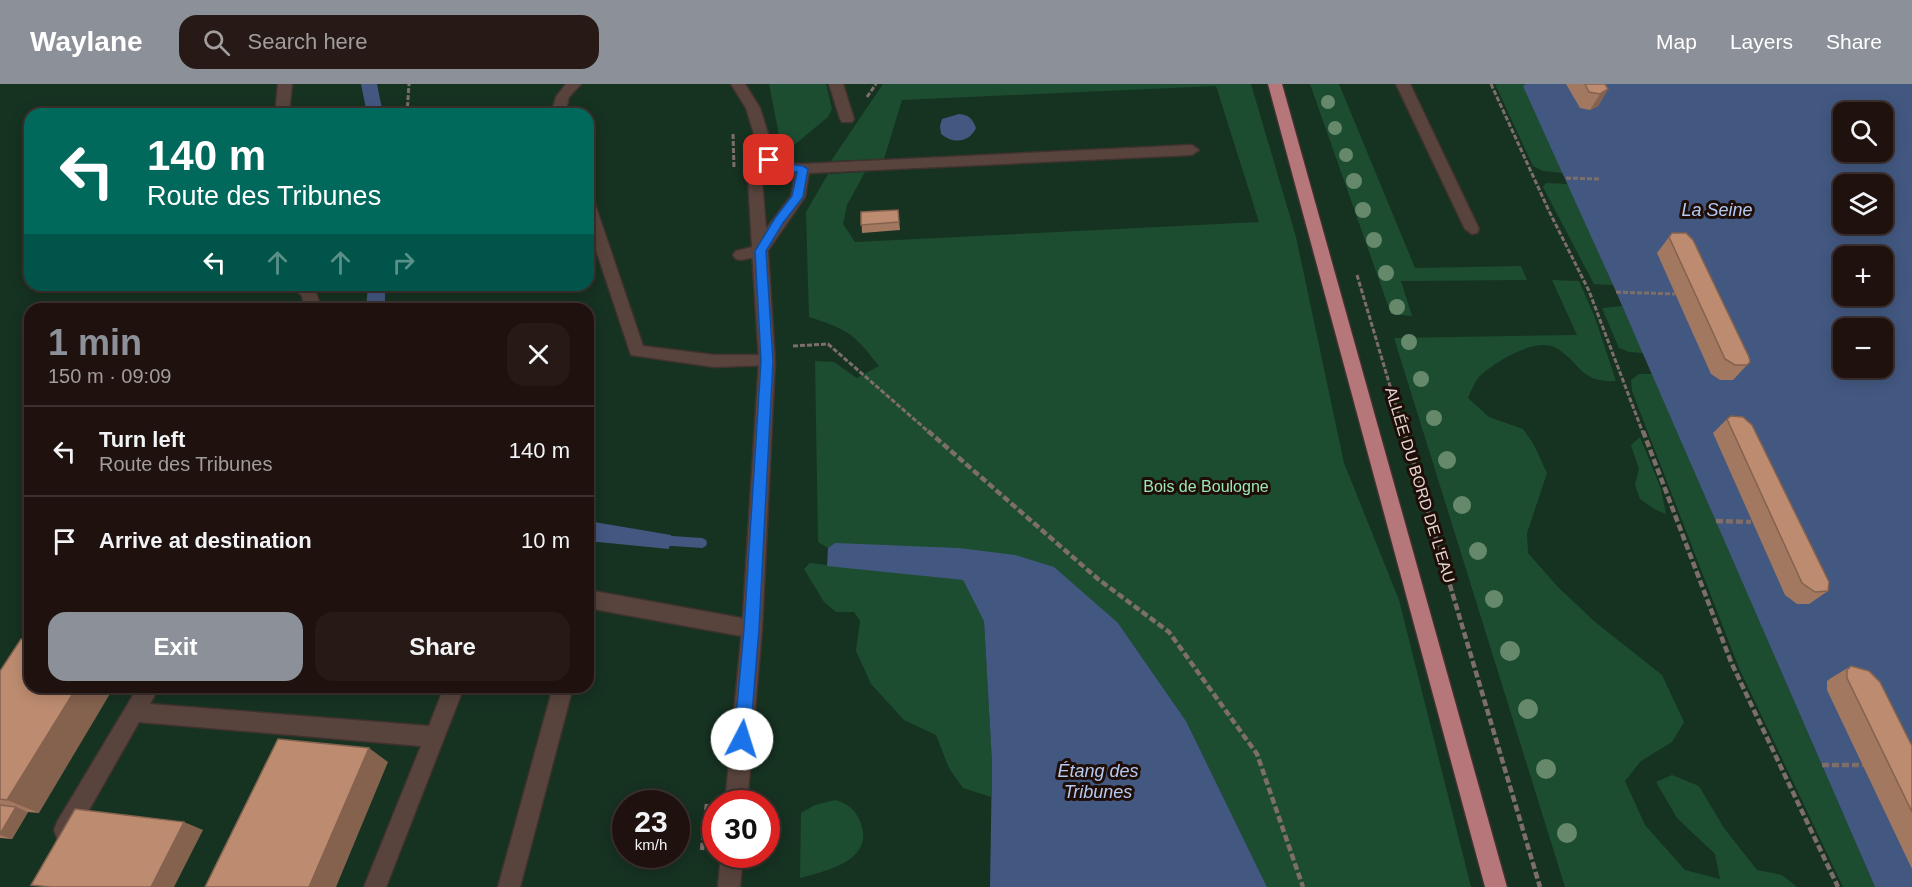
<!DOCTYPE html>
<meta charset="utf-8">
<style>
:root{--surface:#1f110d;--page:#271a16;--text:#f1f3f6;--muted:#a19d9d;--line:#3c312e;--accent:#8c9099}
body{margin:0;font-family:Helvetica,sans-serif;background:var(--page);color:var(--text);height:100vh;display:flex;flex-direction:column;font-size:22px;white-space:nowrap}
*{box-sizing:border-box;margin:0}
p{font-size:20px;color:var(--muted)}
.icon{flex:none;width:33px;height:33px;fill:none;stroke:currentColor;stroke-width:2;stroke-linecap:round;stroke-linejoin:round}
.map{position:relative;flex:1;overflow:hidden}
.drawer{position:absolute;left:24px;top:219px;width:570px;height:390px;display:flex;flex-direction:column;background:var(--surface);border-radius:18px;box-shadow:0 3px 15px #0003,0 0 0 2px var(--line)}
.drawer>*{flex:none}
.hud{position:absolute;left:24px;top:24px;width:570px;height:183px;border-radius:18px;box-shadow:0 3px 15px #0003,0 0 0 2px var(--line);background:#00695c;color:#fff;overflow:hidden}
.controls{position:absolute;left:1833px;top:18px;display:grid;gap:12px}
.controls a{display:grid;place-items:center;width:60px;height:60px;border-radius:12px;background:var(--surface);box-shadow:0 3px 15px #0003,0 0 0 2px var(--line);font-size:30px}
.speed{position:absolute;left:612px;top:706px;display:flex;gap:12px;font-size:30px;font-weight:700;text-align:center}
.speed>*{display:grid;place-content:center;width:78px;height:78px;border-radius:50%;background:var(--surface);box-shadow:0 3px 15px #0003,0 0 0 2px var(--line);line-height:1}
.speed small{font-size:15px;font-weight:400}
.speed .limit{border:9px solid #d22;background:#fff;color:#111}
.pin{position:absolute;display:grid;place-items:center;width:51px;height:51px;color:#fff;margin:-26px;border-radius:12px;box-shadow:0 3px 9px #0006}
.me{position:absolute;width:66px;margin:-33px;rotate:5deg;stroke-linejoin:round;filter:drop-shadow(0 0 4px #0008)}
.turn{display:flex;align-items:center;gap:21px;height:126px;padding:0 24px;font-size:27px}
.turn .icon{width:78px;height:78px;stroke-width:2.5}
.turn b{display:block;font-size:42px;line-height:51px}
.lanes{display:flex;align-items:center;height:57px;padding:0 24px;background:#0003;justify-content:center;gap:30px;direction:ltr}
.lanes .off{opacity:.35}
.round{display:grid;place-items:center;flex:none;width:63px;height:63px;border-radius:18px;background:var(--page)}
.overview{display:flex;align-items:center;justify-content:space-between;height:102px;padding:0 24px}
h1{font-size:36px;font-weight:800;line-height:45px;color:var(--accent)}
.primary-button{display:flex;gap:12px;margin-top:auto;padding:12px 24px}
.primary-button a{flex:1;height:69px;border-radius:18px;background:var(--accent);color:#fff;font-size:24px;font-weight:800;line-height:69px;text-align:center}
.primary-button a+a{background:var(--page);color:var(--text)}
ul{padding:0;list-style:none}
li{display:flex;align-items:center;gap:18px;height:90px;padding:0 24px;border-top:2px solid var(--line)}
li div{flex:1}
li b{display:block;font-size:22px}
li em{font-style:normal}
header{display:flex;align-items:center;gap:36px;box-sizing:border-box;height:84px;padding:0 30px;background:var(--accent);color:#fff}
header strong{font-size:28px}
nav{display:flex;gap:33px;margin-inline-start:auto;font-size:21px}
.search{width:420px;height:54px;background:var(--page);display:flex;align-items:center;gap:15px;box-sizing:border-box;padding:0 21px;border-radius:18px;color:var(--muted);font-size:22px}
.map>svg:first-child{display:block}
</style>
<header>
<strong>Waylane</strong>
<div class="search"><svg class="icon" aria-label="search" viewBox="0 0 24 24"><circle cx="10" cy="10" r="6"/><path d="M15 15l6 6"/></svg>Search here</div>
<nav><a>Map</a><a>Layers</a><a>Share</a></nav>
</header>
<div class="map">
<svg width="1912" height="803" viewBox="0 0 1912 803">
<rect width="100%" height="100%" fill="#291711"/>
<path fill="#163221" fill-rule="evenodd" d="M0,0H1526L1524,2L1613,201L1875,803H0ZM30,30H588V201H30ZM30,225H588V603H30ZM626,720H676V771H626ZM716,720H766V771H716Z"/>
<g fill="#1c4d31">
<path d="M769,0H826L832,25L828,33L794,61H781Z"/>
<path d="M883,0H1251L1296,153L1344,379L1399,516L1471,803H1267L1186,637L1118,539L835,459L828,464L818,458L815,277L834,278L857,294L879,282C853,249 849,246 809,233L806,128L828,90L865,88L847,121L843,140L855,158L1259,138L1216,2L902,16L884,75L831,77Z"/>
<path d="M1310,0H1339L1415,184L1521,182L1527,196L1401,197L1412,232L1391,230Z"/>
<path d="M1495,0H1526L1524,2L1563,89L1543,87L1533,82Z"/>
<path d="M1546,99L1568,100L1613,201L1594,200L1543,103Z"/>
<path d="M1552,196L1579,197L1594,231L1616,297C1581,299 1581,280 1558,265C1538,251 1494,278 1479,293C1474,299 1471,307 1468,314L1489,333L1523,345L1533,359L1547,389L1527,449L1528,469L1558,503L1595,538L1662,591L1684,638L1672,658L1641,677L1625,697L1645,741L1685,786L1720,795L1715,770L1677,734L1656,698L1672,691L1699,702L1724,744L1757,786L1782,791L1797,803H1565L1394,254L1577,251Z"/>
<path d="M1622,222L1643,269L1629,268L1619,264L1602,224Z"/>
<path d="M1639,290H1652L1875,803H1843L1739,584L1632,307L1631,296Z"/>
<path d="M1640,353L1661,405L1666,430L1656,426L1640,415L1635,401L1639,385L1631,361Z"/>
<path d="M810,479L963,496L984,536L992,678L991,713L963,704L949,684L936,651L904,636L871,600L856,567L860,537L854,528H836L824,518L804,485Z"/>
<path d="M835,716C849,720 856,726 861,740C874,777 826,787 800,794L801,729L815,721Z"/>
</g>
<g fill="#435881" fill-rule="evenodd">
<path d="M361,0H377L383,30H367Z"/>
<path d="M1526,0H1912V803H1875L1613,201L1523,2ZM1844,28H1882V68H1844ZM1844,100H1882V140H1844ZM1844,172H1882V212H1844ZM1844,244H1882V284H1844Z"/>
<path d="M959,30C969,31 972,34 976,44C969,59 953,60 941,50L940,42L942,35Z"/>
<path d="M368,201H385V225H366Z"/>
<path d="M588,437L671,451L669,465L588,457Z"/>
<path d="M835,459L959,464L1015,471L1054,483L1118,539L1186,637L1267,803H990L992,678L984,537L963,496L827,482L828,464Z"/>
</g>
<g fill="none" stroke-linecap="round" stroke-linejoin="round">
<path fill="#435881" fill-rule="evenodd" d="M657,451L702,454L706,456L707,459L706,462L702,464L657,461L653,459L652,456L653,453Z"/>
<g stroke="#3f322f" stroke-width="3">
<g id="lane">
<path d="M278,0H292L289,30H275Z"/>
<path d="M566,0H581L569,13L565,30H551L556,13Z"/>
<path d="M731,0H745L760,24L776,75L779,79L803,80L1192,61L1199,66L1192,71L809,89L805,113L765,171L741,176L736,175L733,171L736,167L752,163L748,94L766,82L762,76L746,24ZM777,88L795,89L791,112L766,145L762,96Z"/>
<path d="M829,0H843L854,35L852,38H842L840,35Z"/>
<path d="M1396,0H1410L1479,145L1477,149L1472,150L1465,145Z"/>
<path d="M588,115L595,120L643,262L714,271H767L773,273L775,277L773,281L714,283L631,271L588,142Z"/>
<path d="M291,201C315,201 315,202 321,225H305L302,212Z"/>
<path d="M588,506L752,536L759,539L762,545L759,551L752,554L588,524Z"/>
<path d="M138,603H159L150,620L429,642L444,603H464L386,803H364L421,662L139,638L73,754L65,757L57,754L54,746L57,738Z"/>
<path d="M553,603H573L520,803H498Z"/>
</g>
</g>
<g stroke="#3f322f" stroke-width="3">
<g id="street">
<path d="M760,162L765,163L768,167L775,277L762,545L747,720H725L742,545L759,277L752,167L755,163Z"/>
<path d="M721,771H743L740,803H718Z"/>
</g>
</g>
<g stroke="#3f322f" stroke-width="3">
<path id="primary" d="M1268,0H1282L1507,803H1485Z"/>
</g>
<g stroke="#7e6e69" stroke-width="3" stroke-dasharray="5 2" stroke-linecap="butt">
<path d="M1491,0L1549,127L1589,207L1643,349"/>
<path d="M867,13L876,0"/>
<path d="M407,30L409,0"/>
<path d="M733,50L734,84"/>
<path d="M1566,94L1599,95"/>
<path d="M1357,191L1404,349"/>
<path d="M1616,208L1675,210"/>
<path d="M793,262L828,260L930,349"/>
</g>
<g stroke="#7e6e69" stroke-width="4.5" stroke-dasharray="7 3" stroke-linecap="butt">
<path d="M928,347L1098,495L1169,548L1257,670L1303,803"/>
<path d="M1404,347L1540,803"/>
<path d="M1643,347L1731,578L1838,803"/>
<path d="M1716,437L1751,438"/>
<path d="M1822,681H1863"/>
<path d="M702,766L707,720"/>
</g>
<use href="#lane" fill="#58443d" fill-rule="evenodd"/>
<use href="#street" fill="#58443d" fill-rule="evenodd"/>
<use href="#primary" fill="#b6777b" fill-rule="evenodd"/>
</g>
<g fill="#67896b">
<circle cx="1328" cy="18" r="7"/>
<circle cx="1335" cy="44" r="7"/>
<circle cx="1346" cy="71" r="7"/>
<circle cx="1354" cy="97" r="8"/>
<circle cx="1363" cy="126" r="8"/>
<circle cx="1374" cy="156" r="8"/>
<circle cx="1386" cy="189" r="8"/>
<circle cx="1397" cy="223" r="8"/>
<circle cx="1409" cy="258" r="8"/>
<circle cx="1421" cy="295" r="8"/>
<circle cx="1434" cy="334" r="8"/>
<circle cx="1447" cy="376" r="9"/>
<circle cx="1462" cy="421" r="9"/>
<circle cx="1478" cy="467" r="9"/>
<circle cx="1494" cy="515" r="9"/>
<circle cx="1510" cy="567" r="10"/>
<circle cx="1528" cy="625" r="10"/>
<circle cx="1546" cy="685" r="10"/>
<circle cx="1567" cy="749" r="10"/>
</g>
<g fill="#a37860">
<path d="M1566,0H1605L1608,5L1598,22L1590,26L1580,24Z"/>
<path d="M898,126L900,146L862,149L861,128Z"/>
<path d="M1672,149L1747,281L1733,296H1720L1711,290L1657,169Z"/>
<path d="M1727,335L1828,507L1809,520H1797L1785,511L1713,349Z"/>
<path d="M1851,582L1912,662V785L1827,606V597L1831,594Z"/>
<path d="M0,587L39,729L28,728L12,755L0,754Z"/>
</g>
<g fill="#84624e">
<path d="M1608,5L1598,22L1590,26L1600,10Z"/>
<path d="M77,603H114L39,729L7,716Z"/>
<path d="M369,664L388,678L336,803H309Z"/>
<path d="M16,723L28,728L12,755L0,751Z"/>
<path d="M184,738L203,746L174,803H151Z"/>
</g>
<g fill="#bd8c70" stroke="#84624e" stroke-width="1.5">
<path d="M1585,0H1605L1608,5L1600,10L1589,8Z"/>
<path d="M898,126L899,138L861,141V128Z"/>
<path d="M1672,149H1686L1693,156L1749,273L1750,278L1747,281H1735L1725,275L1669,153Z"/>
<path d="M1731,332L1743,333L1752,341L1829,498L1828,507L1815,508L1802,499L1727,335Z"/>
<path d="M21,555L30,556V603H77L7,716L0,715V587Z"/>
<path d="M1851,582L1869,587L1880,598L1912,662V728L1847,594V586Z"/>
<path d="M278,655L369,664L309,803H205Z"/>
<path d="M0,721L16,723L0,750Z"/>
<path d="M75,725L184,738L151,803H51L31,801Z"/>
</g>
<path fill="#1a73e8" stroke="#114b97" stroke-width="1.5" d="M769,72L778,79L803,82L808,85L803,113L783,139L766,167L773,277L759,545L750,655L748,660L742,662L736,660L734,655L744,545L761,277L755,167L775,134L792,112L797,88L771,85L764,76Z"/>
<g text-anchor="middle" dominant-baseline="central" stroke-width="6" stroke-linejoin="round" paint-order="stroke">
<g font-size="16" fill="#e3d6d2" stroke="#1f0e08">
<text transform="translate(1420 401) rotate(73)">ALLÉE DU BORD DE L'EAU</text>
</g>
<g font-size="16" fill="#9ae6b5" stroke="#1f0e08">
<text x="1206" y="402">Bois de Boulogne</text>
</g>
<g font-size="18" font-style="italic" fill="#b5caf2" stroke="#1f0e08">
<text x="1717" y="126">La Seine</text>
<text x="1098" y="687">Étang des<tspan x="1098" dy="21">Tribunes</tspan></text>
</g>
</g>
</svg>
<div class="controls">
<a><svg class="icon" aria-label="search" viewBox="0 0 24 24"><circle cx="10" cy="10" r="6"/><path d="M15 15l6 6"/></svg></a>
<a><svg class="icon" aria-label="layers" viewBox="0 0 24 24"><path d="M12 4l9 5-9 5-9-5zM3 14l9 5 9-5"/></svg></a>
<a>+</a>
<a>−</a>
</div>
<div class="speed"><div>23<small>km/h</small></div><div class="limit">30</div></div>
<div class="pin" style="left:769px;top:76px;background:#d93025"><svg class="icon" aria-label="arrive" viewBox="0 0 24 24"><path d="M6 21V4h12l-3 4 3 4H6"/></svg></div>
<svg class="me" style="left:742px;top:655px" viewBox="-20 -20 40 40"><circle r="19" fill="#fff"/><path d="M0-13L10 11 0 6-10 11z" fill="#1a73e8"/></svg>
<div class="hud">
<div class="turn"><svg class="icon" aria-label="left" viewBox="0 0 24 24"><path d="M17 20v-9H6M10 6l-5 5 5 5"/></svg><div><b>140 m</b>Route des Tribunes</div></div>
<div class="lanes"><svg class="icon" aria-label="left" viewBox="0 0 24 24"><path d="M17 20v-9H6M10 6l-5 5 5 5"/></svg><svg class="icon off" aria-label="ahead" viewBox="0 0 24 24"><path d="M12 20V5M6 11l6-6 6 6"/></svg><svg class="icon off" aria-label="ahead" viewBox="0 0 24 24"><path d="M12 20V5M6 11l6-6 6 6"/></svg><svg class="icon off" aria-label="right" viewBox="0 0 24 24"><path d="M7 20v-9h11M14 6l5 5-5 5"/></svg></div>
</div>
<section class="drawer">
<div class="overview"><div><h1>1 min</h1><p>150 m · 09:09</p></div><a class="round"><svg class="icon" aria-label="close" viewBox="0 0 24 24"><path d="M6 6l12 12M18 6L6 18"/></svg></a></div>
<ul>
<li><svg class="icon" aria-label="left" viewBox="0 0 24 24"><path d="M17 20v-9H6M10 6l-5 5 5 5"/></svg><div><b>Turn left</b><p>Route des Tribunes</p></div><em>140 m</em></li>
<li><svg class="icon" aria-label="arrive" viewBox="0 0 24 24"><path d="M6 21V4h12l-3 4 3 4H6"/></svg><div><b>Arrive at destination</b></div><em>10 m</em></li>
</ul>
<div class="primary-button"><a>Exit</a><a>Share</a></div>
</section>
</div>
